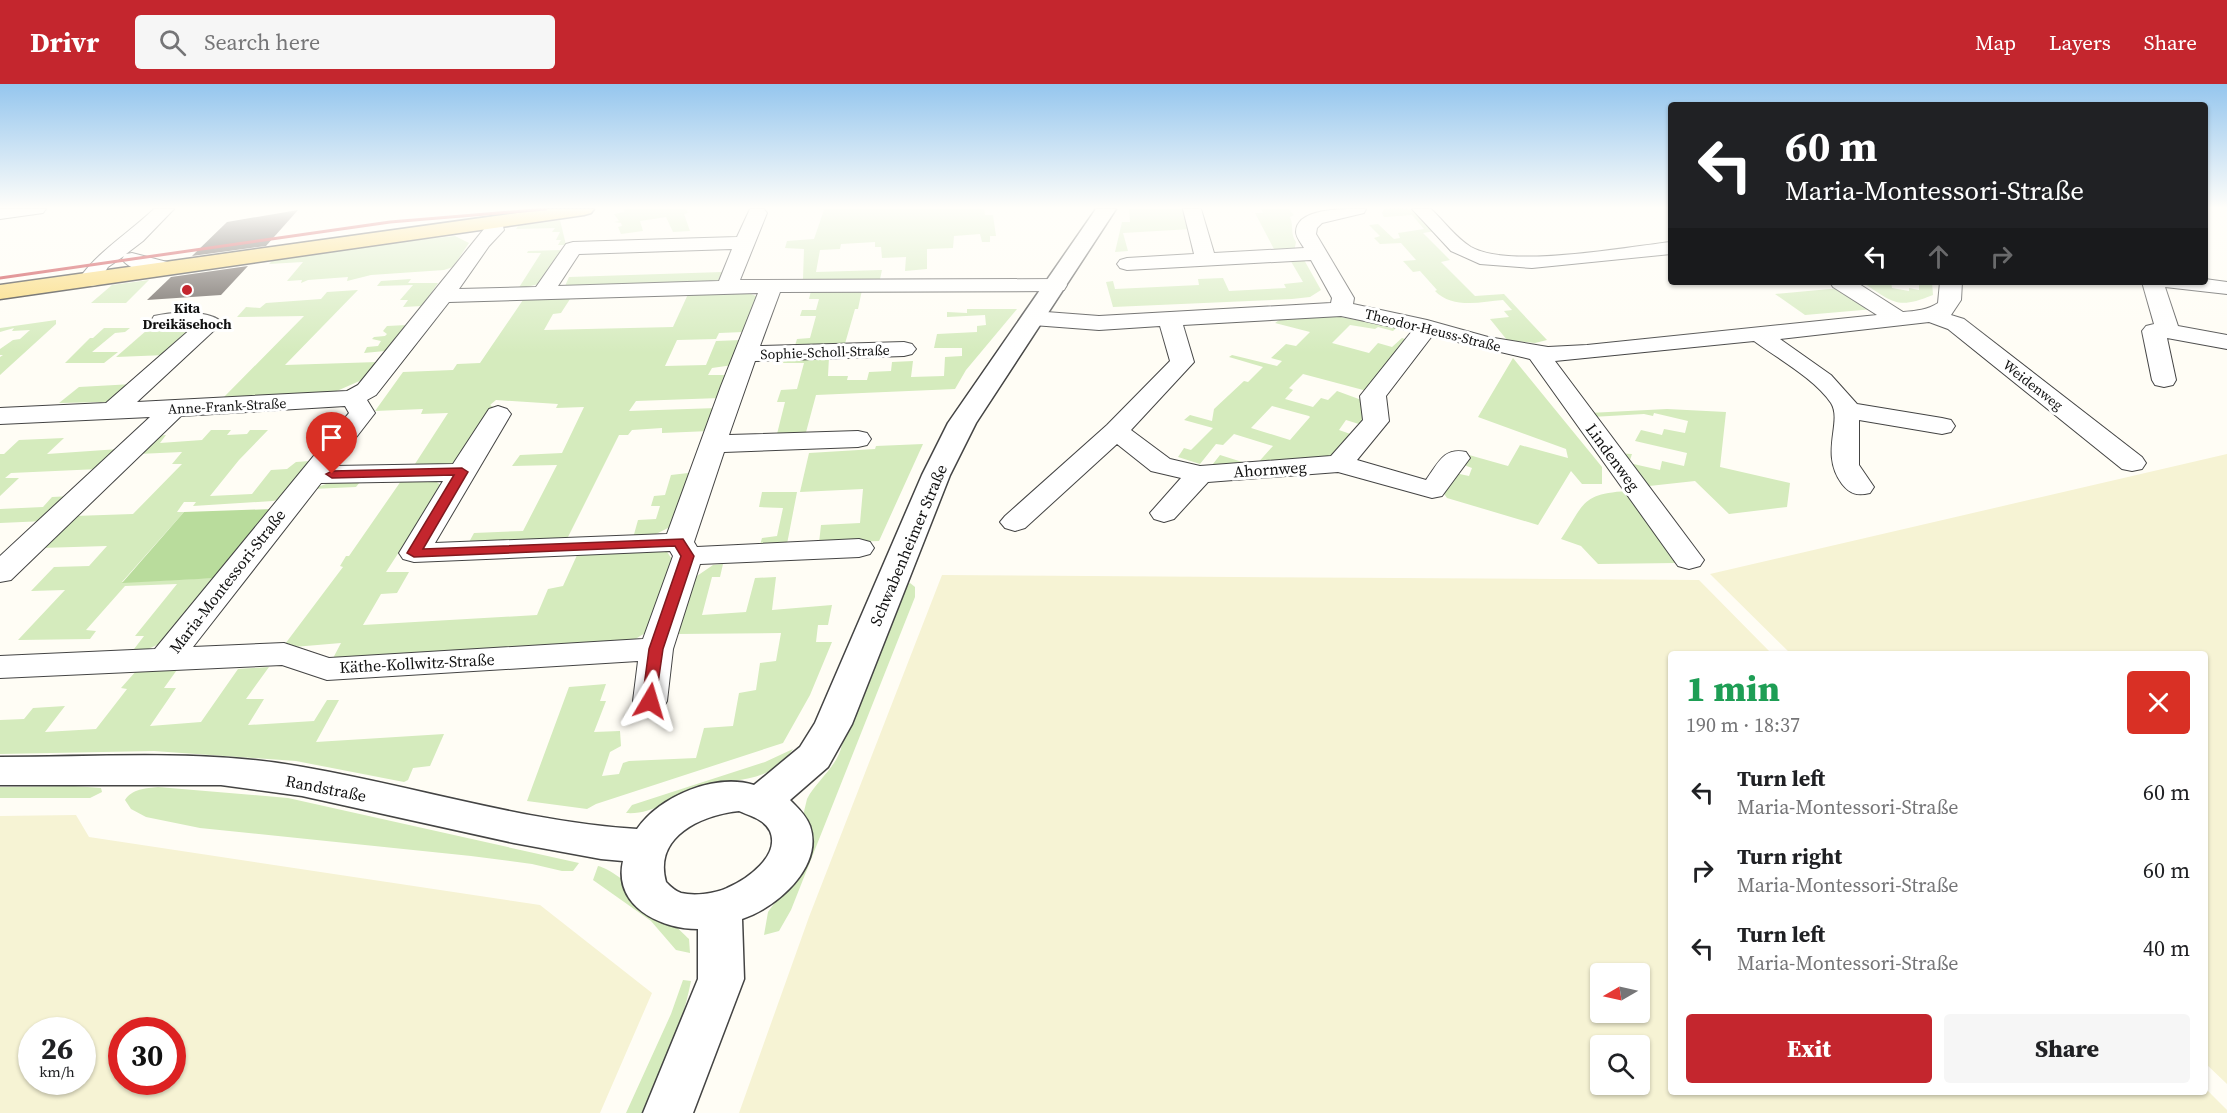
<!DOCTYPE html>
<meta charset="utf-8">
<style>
:root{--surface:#fff;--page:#f6f6f6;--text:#202124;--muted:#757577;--accent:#c4262e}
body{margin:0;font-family:"Source Serif 4",serif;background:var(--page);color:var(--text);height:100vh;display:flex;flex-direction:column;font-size:22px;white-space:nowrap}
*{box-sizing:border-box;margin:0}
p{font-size:20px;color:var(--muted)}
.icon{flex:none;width:33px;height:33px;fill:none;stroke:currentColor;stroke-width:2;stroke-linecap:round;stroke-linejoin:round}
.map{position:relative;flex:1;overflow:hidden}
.side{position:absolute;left:1668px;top:567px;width:540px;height:444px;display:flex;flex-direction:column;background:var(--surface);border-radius:6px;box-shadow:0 2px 4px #0004}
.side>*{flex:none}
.hud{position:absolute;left:1668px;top:18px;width:540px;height:183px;border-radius:6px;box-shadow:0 2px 4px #0004;background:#202124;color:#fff;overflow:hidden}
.needle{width:39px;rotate:261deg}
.buttons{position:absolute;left:1590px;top:879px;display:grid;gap:12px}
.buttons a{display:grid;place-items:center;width:60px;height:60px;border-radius:6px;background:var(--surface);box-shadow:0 2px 4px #0004;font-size:30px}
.speed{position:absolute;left:18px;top:933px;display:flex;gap:12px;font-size:30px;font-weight:700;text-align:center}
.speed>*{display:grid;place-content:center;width:78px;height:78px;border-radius:50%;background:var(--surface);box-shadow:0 2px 4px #0004;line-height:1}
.speed small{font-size:15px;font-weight:400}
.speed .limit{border:9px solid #d22;background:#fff;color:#111}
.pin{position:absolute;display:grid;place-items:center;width:51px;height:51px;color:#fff;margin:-62px -26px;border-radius:50% 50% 50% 0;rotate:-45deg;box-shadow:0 0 6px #0007}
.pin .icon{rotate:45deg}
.me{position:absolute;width:66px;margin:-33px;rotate:7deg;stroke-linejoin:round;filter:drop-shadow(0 0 4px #0008)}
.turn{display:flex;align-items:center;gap:21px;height:126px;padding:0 18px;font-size:27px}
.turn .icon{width:78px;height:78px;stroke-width:2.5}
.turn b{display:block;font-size:42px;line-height:51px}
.lanes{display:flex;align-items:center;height:57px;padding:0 18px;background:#0003;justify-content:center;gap:30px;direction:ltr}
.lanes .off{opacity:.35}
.round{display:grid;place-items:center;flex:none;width:63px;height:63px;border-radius:6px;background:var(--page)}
.headline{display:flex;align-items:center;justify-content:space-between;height:102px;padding:0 18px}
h1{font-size:36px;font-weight:800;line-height:45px;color:#1e9e55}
.button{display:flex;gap:12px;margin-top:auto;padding:12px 18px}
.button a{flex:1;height:69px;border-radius:6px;background:var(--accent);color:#fff;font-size:24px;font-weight:800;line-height:69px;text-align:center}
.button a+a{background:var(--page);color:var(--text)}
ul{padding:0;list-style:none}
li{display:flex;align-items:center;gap:18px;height:78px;padding:0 18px}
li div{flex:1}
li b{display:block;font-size:22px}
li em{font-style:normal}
header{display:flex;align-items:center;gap:36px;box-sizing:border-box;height:84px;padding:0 30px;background:var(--accent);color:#fff}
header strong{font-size:28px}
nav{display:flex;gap:33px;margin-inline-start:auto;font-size:21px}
.search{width:420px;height:54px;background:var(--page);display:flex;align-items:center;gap:15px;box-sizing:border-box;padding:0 21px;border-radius:6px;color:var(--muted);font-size:22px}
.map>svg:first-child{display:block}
</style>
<header>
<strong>Drivr</strong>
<div class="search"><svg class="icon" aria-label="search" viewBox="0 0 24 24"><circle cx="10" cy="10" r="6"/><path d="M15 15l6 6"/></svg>Search here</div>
<nav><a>Map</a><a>Layers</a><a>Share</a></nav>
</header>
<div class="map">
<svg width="2227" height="1029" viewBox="0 0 2227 1029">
<rect width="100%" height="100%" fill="#fffdf5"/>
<g fill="#f6f3d4" fill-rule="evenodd">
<path d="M2227,370V1000L2205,979V570H1791L1710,490Z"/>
<path d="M942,491L1699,496L1772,570H1671V1008H2205V1004L2227,1026V1029H739L809,833ZM1600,890H1640V928H1600ZM1600,962H1640V1000H1600Z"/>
<path d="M76,731L89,753L540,821L652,909L600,1029H0V732ZM32,946H82V998H32ZM122,946H172V998H122Z"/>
</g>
<g fill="#d5ebbd" fill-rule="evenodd">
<path d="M623,125H686L688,129L684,130L690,147L673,148L666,133L640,137L643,147L621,150L618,143L622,142L621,139L614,138L619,137L614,130L624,128Z"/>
<path d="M817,125H984L985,131H993L996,152H990V158H982L980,150L954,152L953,164L927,165V185L905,187L906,173L882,174L881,163H875V158L841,160L840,165L820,166L816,188L882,186L880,195H803L804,165L785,164L787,157L814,155L824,126Z"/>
<path d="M1129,125H1185L1191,145L1123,149L1128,167L1115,168L1122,138H1130Z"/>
<path d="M1261,125H1289L1294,131L1290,133C1294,142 1290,150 1296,158L1294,168L1263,169L1261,166L1274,165L1255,129H1263Z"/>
<path d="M1384,125C1415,122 1415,126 1435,147L1423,149L1450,176L1441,178L1475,212L1504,210L1547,256L1535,259L1507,256L1490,235L1509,233L1504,227L1512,226L1503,216C1481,218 1452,225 1435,207L1437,206L1420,187L1413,188L1403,177L1416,176L1401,159L1380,160L1374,154L1380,152L1369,141L1378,140L1394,155L1400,154L1398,149L1424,145L1412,131L1384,133L1382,129Z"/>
<path d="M560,136L566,161H558L561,156H556L560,148H552L555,144L516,145L518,142Z"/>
<path d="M455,152L469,159L453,183L444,186L371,191L347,197L348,193L308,196L301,199L302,196L287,197L303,178L269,180L273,176L381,160Z"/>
<path d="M561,166L539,200L518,205L541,169H527L528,167Z"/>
<path d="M1289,174H1303L1321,206L1310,213L1292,215L1113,223L1106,198L1113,197L1115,205L1199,201L1198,195L1223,194L1229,207L1286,204L1284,200L1303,198Z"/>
<path d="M722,188L718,197L565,202L569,193Z"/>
<path d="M411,195L408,199H438L422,222L403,223L408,216H400L413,201L377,202L381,197Z"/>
<path d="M149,196L126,219H91L112,201Z"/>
<path d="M1862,198H1891L1892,204L1909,207V204L1919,206V198H1932L1933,211C1896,226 1893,218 1862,198Z"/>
<path d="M1841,204L1874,225L1805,231L1775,210Z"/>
<path d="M358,206L285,281L378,278L364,295L330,310L224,313L304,232L237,233L246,223L260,224L266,219L321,215L327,208Z"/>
<path d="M742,206L758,213L744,248L719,249L716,255L677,256L665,282L706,281L716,257L742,256L733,281L712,284L708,291H728L720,314L636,317L629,327L717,324L710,347L662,349V344L632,346L628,351H619L567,455L468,460L474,449L523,447L557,381L512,382L520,371L562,369L584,323L556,324L558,320L496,316L490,321L493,323L455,381L413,383L448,329L421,330L423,325L375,327L403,288L453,286L457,280L480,279L525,213L572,212L561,229L553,230L544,246L673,243L689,208Z"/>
<path d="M862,206L858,225H855L844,263L794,265L797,255L810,254L816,232H800L802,226H816L819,215H809L811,207Z"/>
<path d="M967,225H1017L966,286L955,305L816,311L805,352L776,354L785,318H777L781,306L797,305L804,279H783L785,274L829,273L828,292H848L847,296H867L869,288L891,287L892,278L913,277L911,293L944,292L945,273L962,272V264H934L937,250L977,248V242L986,241L985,231L947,233V228L967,229Z"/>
<path d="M1336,232L1396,244L1393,247L1378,243L1375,245L1350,241L1332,259L1369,269L1378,259L1392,263L1402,254L1411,257L1367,307L1303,290L1289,304L1293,306L1285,315L1313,323L1321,314L1328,316L1337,307L1367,318L1362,341L1346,336L1339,346L1356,352L1337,376L1209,385L1220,371L1255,382L1273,362L1234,350L1223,361L1216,360L1200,380L1178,373L1184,364L1191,366L1213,344L1184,336L1190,331L1212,337L1214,325L1244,297L1248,298L1263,283L1229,273L1232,271L1277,282L1282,277L1271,274L1286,260L1296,262L1310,248L1275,239L1282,234ZM1272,322L1309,332L1310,333L1290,356L1251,344Z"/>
<path d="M56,236V240L0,291V273L3,271H0V265L13,256L20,255L30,246L12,247L14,244L0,248V244Z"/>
<path d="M189,239L194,246L166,271L116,273L154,240Z"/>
<path d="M407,241L385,267L364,269L367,263L378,262L381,257L372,255L374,253L385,252L387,250L383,247L387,242Z"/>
<path d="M104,244H130L125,248L115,249L92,268H118L104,279H65L90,254H93Z"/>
<path d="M1513,274L1602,383V400H1582L1571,387L1538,441L1447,414L1439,403L1450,388L1469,392L1472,384L1464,381L1469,371L1508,382L1520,361L1568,374L1566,365L1478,333Z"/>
<path d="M133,300L113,316L106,318L59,319L79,303Z"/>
<path d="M1667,325L1726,328L1720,383L1790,399L1787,423L1729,430L1695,397L1640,403L1614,369L1632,370L1629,379L1660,386L1662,377L1684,382L1687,369L1635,357L1641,346L1662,351L1664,345L1685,349L1688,337L1654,329L1653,332L1644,330L1592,333L1589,329Z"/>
<path d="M211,346H231L227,351L247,350L250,346H268L239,376L210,412L252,410L271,386L287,385L296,378L310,377L282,415L273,417L193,422L196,418H184L177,428H184L122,498L218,494L175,553L148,565L131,569L144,552H135L177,500L125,502L86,546L96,547L90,555L18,556L65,506L31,507L54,483L89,482L107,462L40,464L74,432L133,430L182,380H172L182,368L138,370L154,352L166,351L160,359L202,356Z"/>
<path d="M64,354L47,370L119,365L99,385L11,389L5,394H19L0,412V370H4L19,356Z"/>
<path d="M923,360L879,457L819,459L821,441L860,439L863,405L800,408L809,369L875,365L876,362Z"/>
<path d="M688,389L693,392L678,439L652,452L633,454L638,436L656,435L660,422H651L654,412L665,411L671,391Z"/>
<path d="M429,392L442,402L386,488H409L397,509L381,510L363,541L537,531L548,505L563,502L578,469L665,465L674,478L650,546L624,562L331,578L341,559L282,564L343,483L340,482L346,472H349L401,397L360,398L356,403L312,405L340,395Z"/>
<path d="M1627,407L1676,479L1598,480L1581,462L1561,455C1585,419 1581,410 1627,407Z"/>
<path d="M762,408H797L787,460L760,461L762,454L777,452L783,424L759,423Z"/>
<path d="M72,412L45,437L0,439V425L43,423L52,413Z"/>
<path d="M723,480L720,493H712L702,531L746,528L755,494L776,493L772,526L832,521L828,541H818L816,558H832L810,611L783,659L596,720L587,725L527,717L569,603L606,600L600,617H606L594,648L620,647L621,662L610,668L602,692L619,690L623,679L629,677L696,674L704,644L733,642L739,609L756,606L760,579L776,577L781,549L676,550L694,494L713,481Z"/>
<path d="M910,499L915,503V513L791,826L779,847L764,851L768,828L786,803L807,715C816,697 839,681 842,660L907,501Z"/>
<path d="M179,583L164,604H176L150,642L201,638L238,585L269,583L246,615H264L248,641L314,637L327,616H339L316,658L444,650L430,682L413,684L408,696L404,698L296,677L154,667L0,670V636L24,635L33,624L65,622L45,648L96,645L127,605L121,604L137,586Z"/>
<path d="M793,665C767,704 732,691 696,705C673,714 652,731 626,729L632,721L765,678Z"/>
<path d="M74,702L101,704L102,708L90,714H0V703Z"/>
<path d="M158,703L288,714L579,779L573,787H562L532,780L471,772L200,744L146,733L131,725L125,716C132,705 146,704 158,703Z"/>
<path d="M598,782C620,787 671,837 689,855L690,869L676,866L651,837L593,796Z"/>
<path d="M683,896L691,897C682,943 663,986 644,1029H626L671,930Z"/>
</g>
<path fill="#b9dc9c" d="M274,425L218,494L122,499L184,428Z"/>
<g fill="#5a524d">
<path d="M298,126L266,162L192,172L227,138Z"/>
<path d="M248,182L221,211L147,216L171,193Z"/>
</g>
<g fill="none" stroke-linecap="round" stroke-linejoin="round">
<g stroke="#444" stroke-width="2">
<g id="minor">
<path d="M0,125H46L43,129L0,135Z"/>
<path d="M154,125H174L143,157L126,170L132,169L175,180L179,184L175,188C161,192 130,188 122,175L124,172L108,183L97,201L89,202L81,201L78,196C98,167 129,149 154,125Z"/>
<path d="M750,125H764L767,129L740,196L1056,195L1064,196L1067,201L1064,206L1056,207L780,208L760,262L904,258L912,260L916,265L912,270L904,272L755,277L729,351L858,347L867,349L871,355L867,361L858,363L724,368L694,458L697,463L859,455L870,458L874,464L870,470L859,473L700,480L673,565L667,617L662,626L650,629L638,626L633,617L638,577L327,596L282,581L0,594V572L155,565L349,329L345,322L181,332L11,496L0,498V472L150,333L0,340V324L106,319L193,243L154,242L151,237L154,232C170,228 212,225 222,239L137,318L347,307L358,301L484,145L487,135H501L504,146L489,162L459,205L536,203L566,160L573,158L737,153ZM732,165L719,197L558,202L579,170ZM758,209L721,302L667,450L435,459L511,330L507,325L498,322L489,325L453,380L334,382L375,329L367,316L376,311L449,218ZM443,397L399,469L403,475L414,478L670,467L673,472L643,555L329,574L284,559L193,563L321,399Z"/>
<path d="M1183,125H1201L1214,169L1304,164C1301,159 1296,153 1296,148C1296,122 1350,125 1366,125L1364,129L1322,139L1317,144L1316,150L1354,214L1353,220L1427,236L1488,253L1548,263L1587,261L1877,231L1833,203L1830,198H1856L1903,228C1915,227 1928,226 1938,219L1940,198H1962L1961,216L1951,231L1964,235L2142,373L2146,379L2142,385L2132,387L2122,385L1948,245L1929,238L1780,255L1831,291L1857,320L1942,334L1951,336L1955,342L1951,348L1942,350L1859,336V381L1874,403L1870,409C1857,412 1850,410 1842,400C1819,369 1843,338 1831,319C1815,295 1777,274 1754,257L1555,277L1704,476L1700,482L1689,485L1678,482L1530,275L1432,252L1386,312L1389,337L1357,376L1426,396C1438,380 1443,363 1466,368L1470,374L1442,412L1432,414L1338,388L1208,398L1174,435L1164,438L1154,435L1150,429L1181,394L1151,387L1117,360L1025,444L1015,447L1005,444L1000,438L1005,432L1107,341L1170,277L1160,242L1099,246L1033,241L1025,239L1022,234L1025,229L1033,227L1099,232L1331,219L1332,214L1311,176L1127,186L1120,184L1117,180L1120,176L1127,174L1194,170ZM1341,232L1412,247L1360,312L1363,336L1331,372L1200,382L1170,375L1131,346L1194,278L1183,241Z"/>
<path d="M1412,125H1431C1444,137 1456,154 1471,163C1510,185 1625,163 1671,158V170L1532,184L1480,180L1451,167Z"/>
<path d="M2205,195L2227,198V210L2165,203L2178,242L2227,251V265L2167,254L2176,296L2173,301L2164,303L2155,301L2152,296L2142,247L2146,242L2154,240L2142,198H2205Z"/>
</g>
</g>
<g stroke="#444" stroke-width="3">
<path id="tertiary" d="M1096,125H1116L976,339L950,391L852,640L828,683L790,716C797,723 806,731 810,742C824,783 776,824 742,835L744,895L693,1029H643L698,895V845C660,845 613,822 623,777L601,775L514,759L302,712L221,701H0V673C100,673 204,665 303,683C414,702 524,738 637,745C660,712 715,689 754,701L800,663L815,639L922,391L948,339ZM739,727C750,732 764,735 770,747C781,772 746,796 727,804C714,810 694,812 681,809C675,807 670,802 666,798C653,752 702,731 739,727Z"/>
</g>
<g stroke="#222" stroke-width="3">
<path id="primary" d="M545,125H594L591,129L584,131L0,215V201Z"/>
</g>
<use href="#minor" fill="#fff" fill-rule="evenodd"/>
<use href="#tertiary" fill="#fff" fill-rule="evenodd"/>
<use href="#primary" fill="#f9d66b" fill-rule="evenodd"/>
<path stroke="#c4262e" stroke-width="3" d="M0,194L390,138L546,125"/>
</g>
<linearGradient id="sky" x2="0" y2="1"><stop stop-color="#95c6ee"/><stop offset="0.46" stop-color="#fffefa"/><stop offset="1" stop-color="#fffefa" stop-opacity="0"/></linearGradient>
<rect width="2227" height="269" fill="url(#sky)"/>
<path fill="#c4262e" stroke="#7f191e" stroke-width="1.5" d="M462,384L468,388L423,465L683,455L694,472L663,565L655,620L650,622L642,617L649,565L681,472L675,462L414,473L407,469L454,391L332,394L326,390L332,387Z"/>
<circle fill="#c4262e" stroke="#fff" stroke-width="2" cx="187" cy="206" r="6"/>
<g text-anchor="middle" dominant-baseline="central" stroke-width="6" stroke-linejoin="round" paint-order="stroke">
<g font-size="14" font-weight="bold" fill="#111" stroke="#fff">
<text x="187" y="224">Kita<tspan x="187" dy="16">Dreikäsehoch</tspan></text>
</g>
<g font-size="14" fill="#111" stroke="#fff">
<text transform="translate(1433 246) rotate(14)">Theodor-Heuss-Straße</text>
<text transform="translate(825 268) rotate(-2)">Sophie-Scholl-Straße</text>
<text transform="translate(2033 301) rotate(38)">Weidenweg</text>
<text transform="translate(227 322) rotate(-3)">Anne-Frank-Straße</text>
</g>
<g font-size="16" fill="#111" stroke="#fff">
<text transform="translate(1613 373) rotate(54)">Lindenweg</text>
<text transform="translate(1270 385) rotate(-4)">Ahornweg</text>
<text transform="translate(908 461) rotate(-67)">Schwabenheimer Straße</text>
<text transform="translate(227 497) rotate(-52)">Maria-Montessori-Straße</text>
<text transform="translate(417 579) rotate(-3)">Käthe-Kollwitz-Straße</text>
<text transform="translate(326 704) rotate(11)">Randstraße</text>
</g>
</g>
</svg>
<div class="buttons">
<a><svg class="needle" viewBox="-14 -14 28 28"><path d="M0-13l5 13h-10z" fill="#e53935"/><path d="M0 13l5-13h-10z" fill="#757577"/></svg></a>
<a><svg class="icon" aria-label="search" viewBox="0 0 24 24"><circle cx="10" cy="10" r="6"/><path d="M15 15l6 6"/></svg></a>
</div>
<div class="speed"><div>26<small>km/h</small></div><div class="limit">30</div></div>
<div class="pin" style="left:332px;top:390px;background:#d93025"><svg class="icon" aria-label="arrive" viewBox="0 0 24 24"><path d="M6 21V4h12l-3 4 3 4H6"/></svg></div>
<svg class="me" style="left:650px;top:617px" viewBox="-20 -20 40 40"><path d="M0-17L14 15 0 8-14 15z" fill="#c4262e" stroke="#fff" stroke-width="4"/></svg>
<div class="hud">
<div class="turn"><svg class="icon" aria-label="left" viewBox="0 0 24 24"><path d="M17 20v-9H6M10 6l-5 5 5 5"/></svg><div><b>60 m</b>Maria-Montessori-Straße</div></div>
<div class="lanes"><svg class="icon" aria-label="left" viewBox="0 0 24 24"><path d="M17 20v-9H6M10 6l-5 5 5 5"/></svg><svg class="icon off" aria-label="ahead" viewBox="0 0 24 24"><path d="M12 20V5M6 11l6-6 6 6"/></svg><svg class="icon off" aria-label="right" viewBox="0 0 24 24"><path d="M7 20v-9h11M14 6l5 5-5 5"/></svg></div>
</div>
<section class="side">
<div class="headline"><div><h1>1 min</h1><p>190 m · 18:37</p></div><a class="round" style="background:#d93025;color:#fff"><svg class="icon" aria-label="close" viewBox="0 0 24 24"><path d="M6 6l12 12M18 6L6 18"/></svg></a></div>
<ul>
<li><svg class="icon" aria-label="left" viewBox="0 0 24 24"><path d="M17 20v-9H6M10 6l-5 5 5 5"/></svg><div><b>Turn left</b><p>Maria-Montessori-Straße</p></div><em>60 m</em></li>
<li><svg class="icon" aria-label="right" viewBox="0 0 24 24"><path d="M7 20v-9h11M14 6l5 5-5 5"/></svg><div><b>Turn right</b><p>Maria-Montessori-Straße</p></div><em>60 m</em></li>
<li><svg class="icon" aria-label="left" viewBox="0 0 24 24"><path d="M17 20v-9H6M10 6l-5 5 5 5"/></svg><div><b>Turn left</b><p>Maria-Montessori-Straße</p></div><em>40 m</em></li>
</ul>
<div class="button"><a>Exit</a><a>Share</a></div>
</section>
</div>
